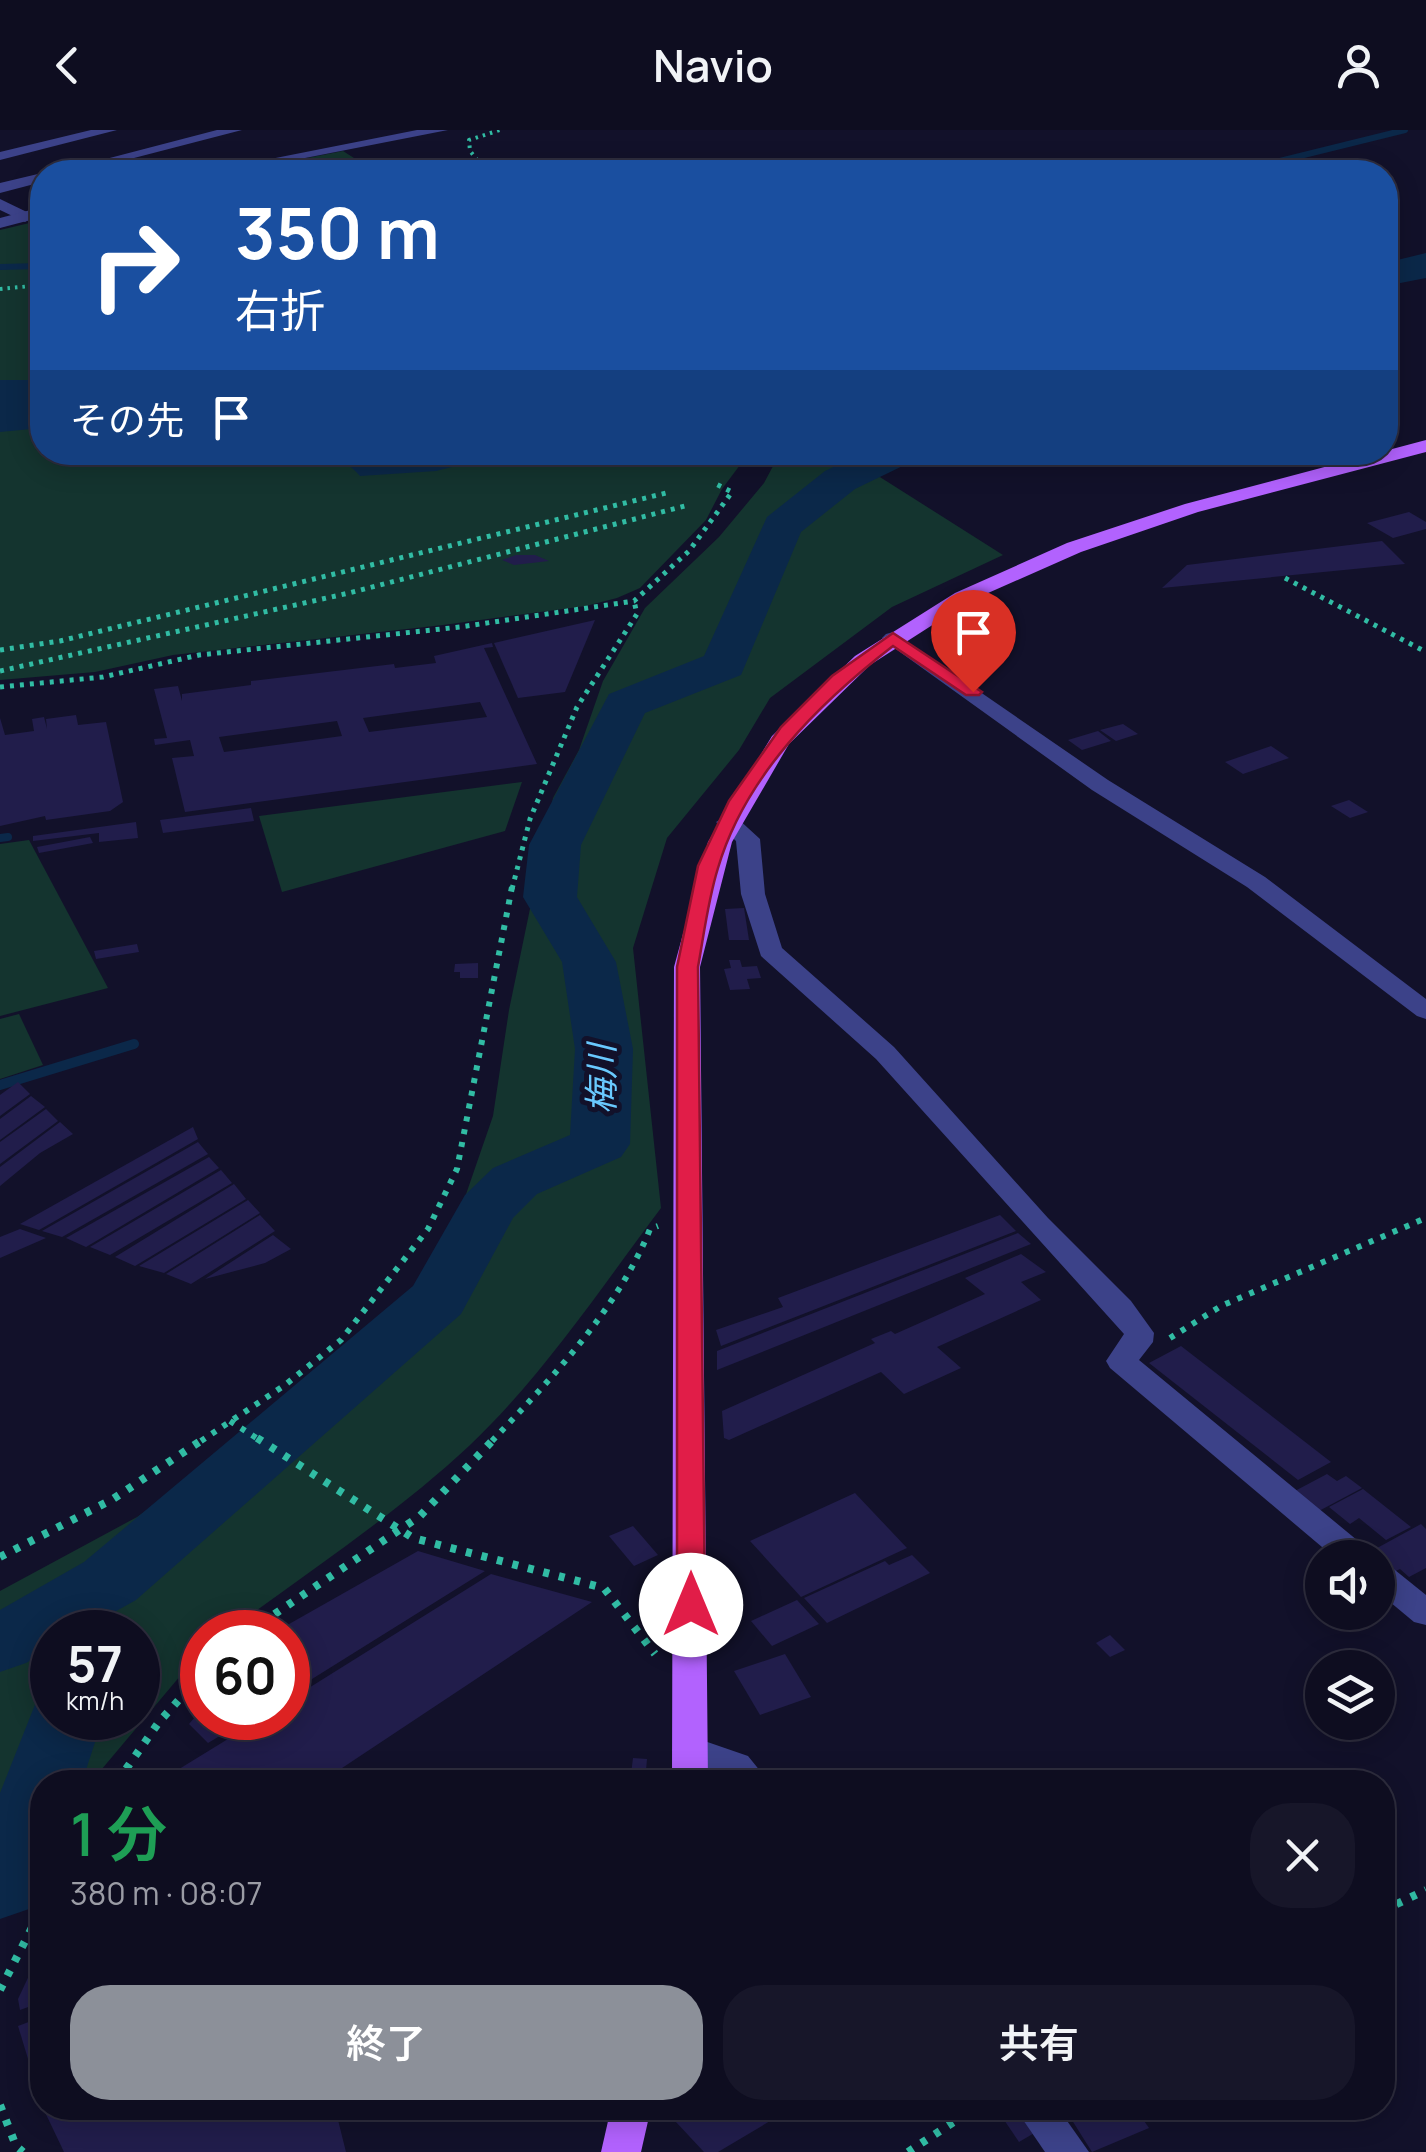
<!DOCTYPE html>
<html lang="ja">
<meta charset="utf-8">
<style>
:root{--surface:#0e0d20;--page:#171629;--text:#f1f3f6;--muted:#9b9ca5;--line:#2e2d3e;--accent:#8c9099}
body{margin:0;font-family:Manrope,"Noto Sans JP",sans-serif;background:var(--page);color:var(--text);height:100vh;display:flex;flex-direction:column;font-size:38px;white-space:nowrap}
*{box-sizing:border-box;margin:0}
p{font-size:32px;color:var(--muted)}
.icon{flex:none;width:55px;height:55px;fill:none;stroke:currentColor;stroke-width:2;stroke-linecap:round;stroke-linejoin:round}
.map{position:relative;flex:1;overflow:hidden}
.drawer{position:absolute;left:30px;top:1640px;width:1365px;height:350px;display:flex;flex-direction:column;background:var(--surface);border-radius:40px;box-shadow:0 5px 25px #0003,0 0 0 2px var(--line)}
.drawer>*{flex:none}
.banner{position:absolute;left:30px;top:30px;width:1368px;height:305px;border-radius:40px;box-shadow:0 5px 25px #0003,0 0 0 2px var(--line);background:#1a4fa0;color:#fff;overflow:hidden}
.tools{position:absolute;left:1305px;top:1410px;display:grid;gap:20px}
.tools a{display:grid;place-items:center;width:90px;height:90px;border-radius:50%;background:var(--surface);box-shadow:0 5px 25px #0003,0 0 0 2px var(--line);font-size:50px}
.speed{position:absolute;left:30px;top:1480px;display:flex;gap:20px;font-size:50px;font-weight:700;text-align:center}
.speed>*{display:grid;place-content:center;width:130px;height:130px;border-radius:50%;background:var(--surface);box-shadow:0 5px 25px #0003,0 0 0 2px var(--line);line-height:1}
.speed small{font-size:25px;font-weight:400}
.speed .limit{border:15px solid #d22;background:#fff;color:#111}
.pin{position:absolute;display:grid;place-items:center;width:85px;height:85px;color:#fff;margin:-102px -42px;border-radius:50% 50% 50% 0;rotate:-45deg;box-shadow:0 0 10px #0007}
.pin .icon{rotate:45deg}
.me{position:absolute;width:110px;margin:-55px;rotate:0deg;stroke-linejoin:round;filter:drop-shadow(0 0 8px #0008)}
.turn{display:flex;align-items:center;gap:35px;height:210px;padding:0 40px;font-size:45px}
.turn .icon{width:130px;height:130px;stroke-width:2.5}
.turn b{display:block;font-size:70px;line-height:85px}
.then{display:flex;align-items:center;height:95px;padding:0 40px;background:#0003;gap:20px;font-size:38px}
.round{display:grid;place-items:center;flex:none;width:105px;height:105px;border-radius:40px;background:var(--page)}
.head{display:flex;align-items:center;justify-content:space-between;height:170px;padding:0 40px}
h1{font-size:60px;font-weight:600;line-height:75px;color:#1e9e55}
.primary-button{display:flex;gap:20px;margin-top:auto;padding:20px 40px}
.primary-button a{flex:1;height:115px;border-radius:40px;background:var(--accent);color:#fff;font-size:40px;font-weight:600;line-height:115px;text-align:center}
.primary-button a+a{background:var(--page);color:var(--text)}
header{display:flex;justify-content:space-between;align-items:center;height:130px;padding:0 40px;background:var(--surface);font-size:45px;font-weight:600}
.map>svg:first-child{display:block}
</style>
<header><svg class="icon" aria-label="back" viewBox="0 0 24 24"><path d="M15 5l-7 7 7 7"/></svg>Navio<svg class="icon" aria-label="person" viewBox="0 0 24 24"><circle cx="12" cy="8" r="4"/><path d="M4 21q1-7 8-7t8 7"/></svg></header>
<div class="map">
<svg width="1426" height="2022" viewBox="0 0 1426 2022">
<rect width="100%" height="100%" fill="#12112a"/>
<g fill="#14342f" fill-rule="evenodd">
<path d="M343,21L376,42H236Z"/>
<path d="M42,90V322L749,323L722,359L706,390L640,458L617,468L586,476L443,495L173,525L95,542L0,550V100Z"/>
<path d="M780,323H842L1003,425L892,477L770,568L739,620L667,708L633,818L661,1078C601,1158 542,1247 469,1316C395,1385 308,1442 227,1502H202V1520L91,1652H42V1697L0,1705V1461L137,1387L301,1271L385,1197L444,1128L493,986L509,880L553,668L579,620L603,551L645,478L719,407L764,353ZM138,1502V1588H52V1502Z"/>
<path d="M522,652L505,701L282,762L259,686Z"/>
<path d="M29,710L108,858L0,886V714Z"/>
<path d="M19,884L43,935L0,949V889Z"/>
</g>
<g fill="#0b2849">
<path d="M1426,123V148L1385,156V133Z"/>
<path d="M0,250H42V298L0,302Z"/>
<path d="M269,323L508,322V323L436,341L360,346C339,320 300,324 269,323Z"/>
</g>
<g fill="none" stroke-linecap="round" stroke-linejoin="round">
<g stroke="#0b2849" stroke-width="6">
<path d="M1235,42L1405,0"/>
<path d="M0,137L42,136"/>
</g>
<path stroke="#0b2849" stroke-width="8" d="M0,708L8,707"/>
<path stroke="#0b2849" stroke-width="10" d="M0,955L134,914"/>
<g fill="#0b2849" fill-rule="evenodd">
<path d="M865,322H919L913,331L855,359L801,402L741,545L645,583L581,715L577,767L616,832L633,919L630,1014L621,1027L537,1064L513,1088L461,1184L136,1470L79,1502H52V1518L26,1533L0,1542V1480L84,1432L413,1156L465,1065L493,1038L570,1005L575,919L562,832L523,767L529,715L609,564L704,526L767,387L825,341Z"/>
<path d="M52,1563V1588H103L82,1652H42V1756L29,1779L0,1789V1663L38,1567Z"/>
</g>
</g>
<g fill="#211d4b" fill-rule="evenodd">
<path d="M1409,382L1426,392V399L1393,408L1367,393Z"/>
<path d="M1382,411L1405,434L1162,458L1187,435Z"/>
<path d="M516,425H535L549,431L514,435L502,430Z"/>
<path d="M595,490L565,562L518,568L494,513Z"/>
<path d="M492,513L493,517L484,518L537,634L185,682L172,628L194,626L190,610L155,615L154,609L167,608L154,559L178,556L182,571V564L251,555V551L394,534L395,538L436,533L434,526ZM480,572L487,587L369,602L363,588ZM337,591L342,606L224,622L219,607Z"/>
<path d="M76,585L78,595L106,592L123,672L110,681L46,690L45,686L0,696V588L5,605L34,601L32,589L44,587L47,599L46,589Z"/>
<path d="M1123,594L1138,604L1116,611L1100,600Z"/>
<path d="M1098,601L1111,611L1082,620L1068,610Z"/>
<path d="M1271,616L1289,628L1243,644L1225,632Z"/>
<path d="M1349,670L1368,682L1350,688L1331,676Z"/>
<path d="M251,678L254,691L163,703L160,690Z"/>
<path d="M136,692L138,708L99,712V703L33,711V706Z"/>
<path d="M90,707L93,713L39,723L37,717Z"/>
<path d="M744,778L749,810H729L725,779Z"/>
<path d="M137,814L139,822L96,829L94,821Z"/>
<path d="M729,830H740L742,837L757,836L761,848L747,849L750,859L730,860L724,839L731,838Z"/>
<path d="M478,833V848H460V842H454L455,834Z"/>
<path d="M18,952L30,964L0,986V965Z"/>
<path d="M31,966L45,977L0,1010V989Z"/>
<path d="M46,979L58,991L0,1034V1012Z"/>
<path d="M60,992L73,1004L40,1023L0,1056V1037Z"/>
<path d="M193,997L198,1009L39,1100L20,1094Z"/>
<path d="M198,1012L208,1024L62,1107L42,1101Z"/>
<path d="M209,1027L219,1038L86,1117L66,1108Z"/>
<path d="M221,1040L232,1053L110,1125L90,1117Z"/>
<path d="M234,1054L246,1069L135,1136L115,1127Z"/>
<path d="M248,1070L260,1083L164,1143L139,1136Z"/>
<path d="M260,1085L275,1101L191,1154L166,1144Z"/>
<path d="M1000,1085L1016,1101L721,1216L716,1200L783,1177L778,1168Z"/>
<path d="M20,1099L46,1108L0,1128V1107Z"/>
<path d="M1018,1103L1031,1114L717,1240V1221Z"/>
<path d="M273,1105L291,1119L265,1133L205,1149Z"/>
<path d="M1021,1124L1046,1142L1021,1152L1041,1170L937,1217L961,1238L904,1264L881,1242L729,1310L724,1308L722,1281L875,1213L871,1209L891,1201L895,1204L985,1164L965,1148Z"/>
<path d="M1181,1216L1331,1332L1298,1350L1149,1233Z"/>
<path d="M1327,1344L1337,1351L1346,1346L1362,1358L1317,1382L1293,1362Z"/>
<path d="M1363,1359L1411,1397L1386,1410L1359,1388L1350,1394L1329,1377Z"/>
<path d="M855,1363L907,1418L801,1467L750,1411Z"/>
<path d="M1421,1394L1426,1399V1438L1409,1447L1400,1439L1392,1443L1368,1423Z"/>
<path d="M633,1396L658,1425L634,1436L609,1406Z"/>
<path d="M418,1421L485,1441L288,1564V1502H275Z"/>
<path d="M912,1425L930,1443L827,1493L804,1468L885,1431L889,1435Z"/>
<path d="M491,1444L592,1472L321,1652H158L262,1588H288V1571Z"/>
<path d="M797,1470L819,1494L772,1516L751,1491Z"/>
<path d="M1110,1505L1125,1520L1110,1527L1096,1513Z"/>
<path d="M785,1524L811,1567L760,1585L734,1541Z"/>
<path d="M202,1579V1588H250L208,1613L189,1594Z"/>
<path d="M633,1628L647,1629L645,1652H630Z"/>
<path d="M42,1818V1872L20,1880L18,1869Z"/>
<path d="M42,1887V1953L36,1955L18,1896Z"/>
<path d="M43,1978H335L346,2022H64Z"/>
<path d="M679,1978H792L718,2022H704L675,1991Z"/>
<path d="M996,1978H1016L1036,2002L1019,2012Z"/>
<path d="M1092,1978H1135L1149,1998L1092,2022L1070,1987Z"/>
</g>
<g fill="none" stroke-linecap="round" stroke-linejoin="round">
<g stroke="#31bca4" stroke-width="4" stroke-dasharray="2.5 5" stroke-linecap="butt">
<path d="M487,42L470,21L469,10L500,0"/>
<path d="M0,159L42,155"/>
</g>
<g stroke="#31bca4" stroke-width="5" stroke-dasharray="4 6" stroke-linecap="butt">
<path d="M1285,448L1426,522"/>
<path d="M0,520L60,511L666,363"/>
<path d="M0,541L349,463L685,376"/>
<path d="M0,557L103,547L199,525L460,497L634,471L689,421L732,362L716,354"/>
<path d="M512,759L530,689L577,577L637,484L634,471"/>
</g>
<g stroke="#31bca4" stroke-width="6" stroke-dasharray="5 8" stroke-linecap="butt">
<path d="M1170,1208L1221,1176L1426,1088"/>
<path d="M230,1291L261,1311"/>
<path d="M201,1311L285,1255L341,1210L428,1099L457,1039L512,757"/>
<path d="M492,1311C551,1249 618,1179 650,1099L658,1096"/>
</g>
<g stroke="#31bca4" stroke-width="8" stroke-dasharray="6 10" stroke-linecap="butt">
<path d="M257,1308L413,1408L604,1458L655,1524"/>
<path d="M0,1427L113,1369L205,1308"/>
<path d="M248,1502L420,1386L495,1308"/>
<path d="M117,1652L159,1592L202,1544"/>
<path d="M1382,1781L1426,1760"/>
<path d="M0,1860L42,1778"/>
<path d="M0,1975L16,2016L23,2022"/>
<path d="M908,2022L975,1978"/>
</g>
<g fill="#3c4289" fill-rule="evenodd">
<path d="M91,0H117L0,30V22Z"/>
<path d="M217,0H242L80,42H56Z"/>
<path d="M42,43V52L0,63V53Z"/>
<path d="M0,69L31,84L33,87L25,92L0,80Z"/>
<path d="M893,502L1108,650L1265,747L1426,869V889L1417,886L1247,757L1092,660L886,512L882,508L886,504Z"/>
<path d="M728,685L736,687L760,709L765,764L782,818L894,917L1048,1088L1131,1171L1154,1203L1153,1212L1139,1230L1369,1420L1373,1428H1335L1110,1238L1106,1231L1124,1204L876,929L761,826L741,764L736,711L716,692Z"/>
<path d="M1378,1432L1390,1436L1426,1465V1495L1414,1492L1378,1462Z"/>
<path d="M690,1606L748,1626L769,1652H729L722,1646L678,1630L672,1620L678,1610Z"/>
<path d="M1015,1978H1058L1089,2022H1045Z"/>
</g>
<g fill="#3c4289" fill-rule="evenodd">
<path d="M417,0H448L234,42H204Z"/>
<path d="M42,77V87L0,98V88Z"/>
</g>
<g fill="#b262fe" fill-rule="evenodd">
<path d="M1426,310V322L1198,382L1081,422L970,471L870,535L789,614L732,712L700,837L708,1652H672L674,837L708,712L772,606L855,526L955,463L1067,413L1185,374Z"/>
<path d="M611,1978H651L641,2022H601Z"/>
</g>
</g>
<path fill="#e11d48" stroke="#92132f" stroke-width="2.5" d="M893,503L982,562L979,565H966L893,516C819,573 745,646 718,738C708,770 704,804 698,837L705,1475L701,1482H681L677,1475V837L698,736L729,671L781,597L832,546Z"/>
<g text-anchor="middle" dominant-baseline="central" stroke-width="10" stroke-linejoin="round" paint-order="stroke">
<g font-size="35" font-style="italic" fill="#69c9fe" stroke="#12112a">
<text transform="translate(601 949) rotate(-90)">梅川</text>
</g>
</g>
</svg>
<div class="tools">
<a><svg class="icon" aria-label="sound" viewBox="0 0 24 24"><path d="M4 9h4l5-4v14l-5-4H4zM17 9q2 3 0 6"/></svg></a>
<a><svg class="icon" aria-label="layers" viewBox="0 0 24 24"><path d="M12 4l9 5-9 5-9-5zM3 14l9 5 9-5"/></svg></a>
</div>
<div class="speed"><div>57<small>km/h</small></div><div class="limit">60</div></div>
<div class="pin" style="left:973px;top:562px;background:#d93025"><svg class="icon" aria-label="arrive" viewBox="0 0 24 24"><path d="M6 21V4h12l-3 4 3 4H6"/></svg></div>
<svg class="me" style="left:691px;top:1475px" viewBox="-20 -20 40 40"><circle r="19" fill="#fff"/><path d="M0-13L10 11 0 6-10 11z" fill="#e11d48"/></svg>
<div class="banner">
<div class="turn"><svg class="icon" aria-label="right" viewBox="0 0 24 24"><path d="M7 20v-9h11M14 6l5 5-5 5"/></svg><div><b>350 m</b>右折</div></div>
<div class="then">その先<svg class="icon" aria-label="arrive" viewBox="0 0 24 24"><path d="M6 21V4h12l-3 4 3 4H6"/></svg></div>
</div>
<section class="drawer">
<div class="head"><div><h1>1 分</h1><p>380 m · 08:07</p></div><a class="round"><svg class="icon" aria-label="close" viewBox="0 0 24 24"><path d="M6 6l12 12M18 6L6 18"/></svg></a></div>
<div class="primary-button"><a>終了</a><a>共有</a></div>
</section>
</div>
